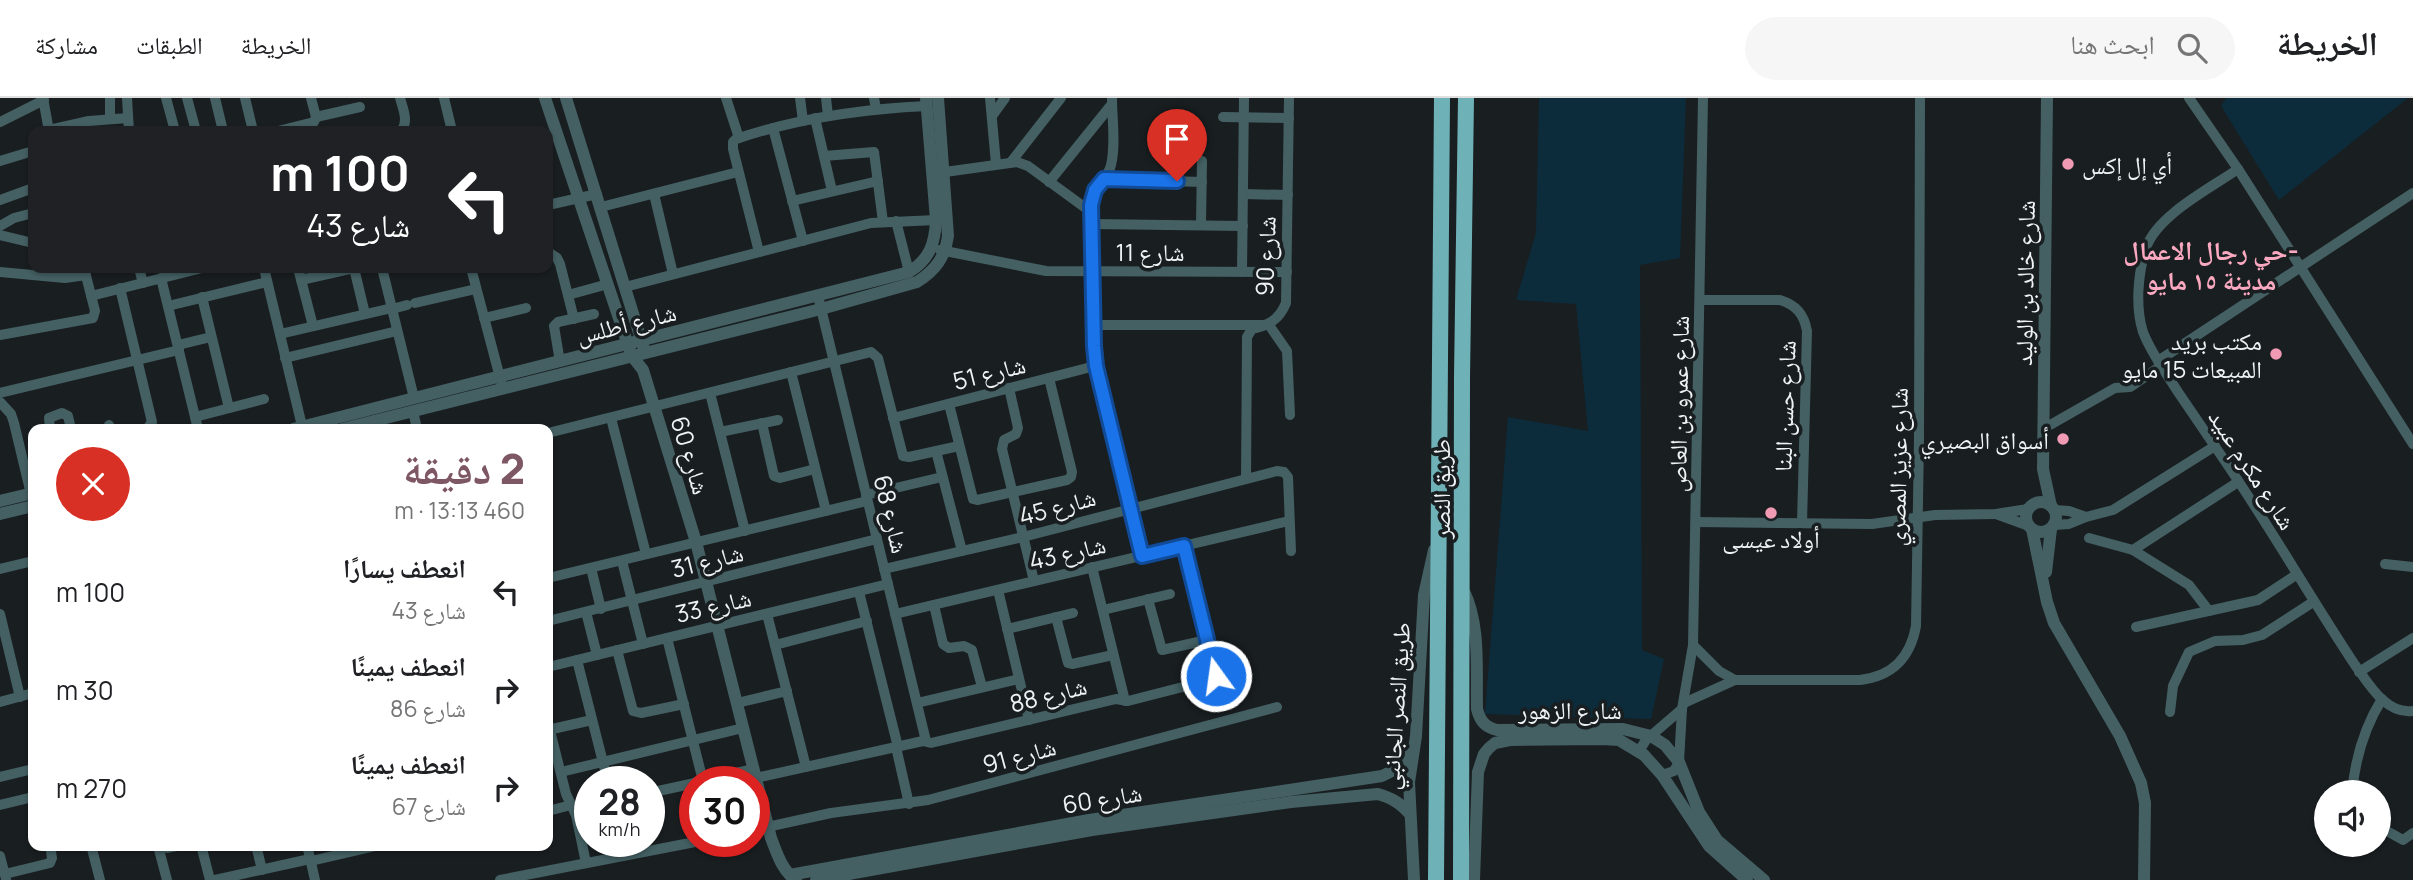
<!DOCTYPE html>
<html lang="ar">
<meta charset="utf-8">
<style>
:root{--surface:#fff;--page:#f6f6f6;--text:#202124;--muted:#757577;--line:#e0e0e0;--accent:#7e5764}
body{margin:0;font-family:Manrope,"Noto Naskh Arabic",sans-serif;background:var(--page);color:var(--text);direction:rtl;height:100vh;display:flex;flex-direction:column;font-size:26px;white-space:nowrap}
*{box-sizing:border-box;margin:0}
p{font-size:23px;color:var(--muted)}
.icon{flex:none;width:38px;height:38px;fill:none;stroke:currentColor;stroke-width:2;stroke-linecap:round;stroke-linejoin:round}
.map{position:relative;flex:1;overflow:hidden;direction:ltr}
.sheet{position:absolute;left:28px;top:326px;width:525px;height:427px;display:flex;flex-direction:column;background:var(--surface);border-radius:14px;box-shadow:0 2px 5px #0004;direction:rtl}
.sheet>*{flex:none}
.top-card{position:absolute;left:28px;top:28px;width:525px;height:147px;border-radius:14px;box-shadow:0 2px 5px #0004;direction:rtl;background:#202124;color:#fff;overflow:hidden}
.controls{position:absolute;left:2314px;top:682px;display:grid;gap:14px}
.controls a{display:grid;place-items:center;width:77px;height:77px;border-radius:50%;background:var(--surface);box-shadow:0 2px 5px #0004;font-size:35px}
.speed{position:absolute;left:574px;top:668px;display:flex;gap:14px;font-size:35px;font-weight:700;text-align:center}
.speed>*{display:grid;place-content:center;width:91px;height:91px;border-radius:50%;background:var(--surface);box-shadow:0 2px 5px #0004;line-height:1}
.speed small{font-size:18px;font-weight:400}
.speed .limit{border:10px solid #d22;background:#fff;color:#111}
.pin{position:absolute;display:grid;place-items:center;width:60px;height:60px;color:#fff;margin:-72px -30px;border-radius:50% 50% 50% 0;rotate:-45deg;box-shadow:0 0 7px #0007}
.pin .icon{rotate:45deg}
.me{position:absolute;width:77px;margin:-38px;rotate:346deg;stroke-linejoin:round;filter:drop-shadow(0 0 5px #0008)}
.turn{display:flex;align-items:center;gap:24px;height:147px;padding:0 28px;font-size:32px}
.turn .icon{width:91px;height:91px;stroke-width:2.5}
.turn b{display:block;font-size:49px;line-height:60px}
.round{display:grid;place-items:center;flex:none;width:74px;height:74px;border-radius:37px;background:var(--page)}
.headline{display:flex;align-items:center;justify-content:space-between;height:119px;padding:0 28px}
h1{font-size:42px;font-weight:800;line-height:52px;color:var(--accent)}
ul{padding:0;list-style:none}
li{display:flex;align-items:center;gap:21px;height:98px;padding:0 28px}
li div{flex:1}
li b{display:block;font-size:26px}
li em{font-style:normal}
header{display:flex;align-items:center;gap:42px;box-sizing:border-box;height:98px;padding:0 35px;background:var(--surface);border-bottom:2px solid var(--line)}
header strong{font-size:33px}
nav{display:flex;gap:38px;margin-inline-start:auto;font-size:24px}
.search{width:490px;height:63px;background:var(--page);display:flex;align-items:center;gap:18px;box-sizing:border-box;padding:0 24px;border-radius:38px;color:var(--muted);font-size:26px}
.map>svg:first-child{display:block}
</style>
<header>
<strong>الخريطة</strong>
<div class="search"><svg class="icon" aria-label="search" viewBox="0 0 24 24"><circle cx="10" cy="10" r="6"/><path d="M15 15l6 6"/></svg>ابحث هنا</div>
<nav><a>الخريطة</a><a>الطبقات</a><a>مشاركة</a></nav>
</header>
<div class="map">
<svg width="2413" height="782" viewBox="0 0 2413 782">
<rect width="100%" height="100%" fill="#191e21"/>
<g fill="#0d2c3b">
<path d="M1539,0H1686L1680,160L1640,167L1642,552L1664,561L1651,621L1485,616L1508,319L1588,333L1576,206L1516,202L1536,135Z"/>
<path d="M2226,0H2408L2279,102L2221,8Z"/>
</g>
<g fill="none" stroke-linecap="round" stroke-linejoin="round">
<g stroke="#446063" stroke-width="10">
<path d="M43,0L49,33"/>
<path d="M110,0V21"/>
<path d="M127,0L129,33"/>
<path d="M166,0L175,33"/>
<path d="M187,0L196,33"/>
<path d="M215,0L223,33"/>
<path d="M245,0L253,33"/>
<path d="M400,0C403,11 409,24 401,33"/>
<path d="M444,0L452,33"/>
<path d="M726,0L739,40"/>
<path d="M800,0L803,23"/>
<path d="M826,0L828,18"/>
<path d="M874,0L876,11"/>
<path d="M990,0L996,66"/>
<path d="M1112,0C1112,21 1116,47 1111,67C1107,83 1094,90 1091,107L1094,248L1095,268L1142,458"/>
<path d="M2189,0L2238,71L2413,346"/>
<path d="M992,18L1005,0"/>
<path d="M316,19L360,9"/>
<path d="M1223,19L1289,20"/>
<path d="M815,20L832,93"/>
<path d="M0,24L44,2"/>
<path d="M773,30L803,143"/>
<path d="M49,32L89,23L128,20"/>
<path d="M278,33L314,24L316,19L311,0"/>
<path d="M824,58L874,54L883,124"/>
<path d="M0,63L33,53"/>
<path d="M1011,64L1061,0"/>
<path d="M2238,71C2211,90 2157,117 2146,150C2138,175 2135,209 2143,234C2151,255 2166,275 2178,294C2195,319 2212,344 2229,369C2273,434 2312,502 2355,567C2369,586 2386,617 2413,613"/>
<path d="M945,74L1017,64L1028,68L1091,114"/>
<path d="M1104,81L1202,84"/>
<path d="M1049,84L1112,6"/>
<path d="M654,96L673,176"/>
<path d="M1243,96L1288,97"/>
<path d="M0,102L33,90"/>
<path d="M792,103L878,83"/>
<path d="M548,107L597,96"/>
<path d="M601,109L738,74"/>
<path d="M896,123L909,174"/>
<path d="M1092,126L1243,128"/>
<path d="M1201,127L1202,63"/>
<path d="M0,128L14,120L33,115"/>
<path d="M0,137L33,145"/>
<path d="M940,152L1046,173L1287,174"/>
<path d="M548,154L557,160L560,166L574,221"/>
<path d="M759,154L733,51V44L736,41C798,20 861,11 927,8"/>
<path d="M139,170L143,185"/>
<path d="M264,170L302,328"/>
<path d="M298,170L313,228"/>
<path d="M382,170L414,300"/>
<path d="M471,170L503,291"/>
<path d="M0,174L65,180L86,177"/>
<path d="M1242,174L1244,0"/>
<path d="M161,180L198,331"/>
<path d="M301,182L354,170L365,216"/>
<path d="M625,189L871,125L936,122"/>
<path d="M120,190L152,324L147,331"/>
<path d="M568,197L608,186"/>
<path d="M91,198L202,170"/>
<path d="M818,198L926,643"/>
<path d="M202,199L229,310"/>
<path d="M1701,202H1780C1796,207 1804,216 1807,233L1802,425"/>
<path d="M415,205L476,191"/>
<path d="M168,208L267,184"/>
<path d="M392,211L407,207"/>
<path d="M484,220L526,210"/>
<path d="M1093,227H1269L1287,253L1290,317"/>
<path d="M280,236L392,210"/>
<path d="M0,237L93,220L95,213L84,170"/>
<path d="M178,247L211,239"/>
<path d="M285,260L397,233"/>
<path d="M2158,263L2413,95"/>
<path d="M560,264L554,228L558,224L594,216"/>
<path d="M791,274L826,413"/>
<path d="M1009,290L1018,330L1016,336L1004,342L1002,351L1034,483"/>
<path d="M0,295L179,252"/>
<path d="M710,295L745,433"/>
<path d="M0,304L11,316L14,325L31,396"/>
<path d="M949,306L973,401L977,402L1067,382L1071,379L1072,374L1049,280"/>
<path d="M413,313L417,331"/>
<path d="M195,319L264,301"/>
<path d="M611,320L646,456"/>
<path d="M893,320L1095,268"/>
<path d="M762,325L774,378L780,380L815,371"/>
<path d="M109,327L110,331"/>
<path d="M50,331L49,320L62,315L68,318L71,331"/>
<path d="M2043,331L2115,290L2130,289L2161,268"/>
<path d="M720,334L778,322"/>
<path d="M548,335L871,254L878,260L903,358L909,359L959,348"/>
<path d="M936,353L962,453"/>
<path d="M1246,381L1247,239L1252,231C1269,227 1279,222 1286,205L1289,0"/>
<path d="M866,397L942,379"/>
<path d="M2054,412L2069,413L2086,419"/>
<path d="M1996,416L2029,428"/>
<path d="M1696,424L1872,426L1935,417L1996,416L2028,411"/>
<path d="M2054,427L2069,426L2086,419L2113,412L2215,348"/>
<path d="M2089,440L2133,452L2238,384"/>
<path d="M2133,452L2189,487L2209,513"/>
<path d="M622,463L643,546"/>
<path d="M2385,466L2413,469"/>
<path d="M1092,469L1125,603"/>
<path d="M591,470L601,511"/>
<path d="M0,471L33,463"/>
<path d="M884,471L1023,439L1277,373L1284,374L1288,379L1291,453"/>
<path d="M548,480L867,403"/>
<path d="M998,492L1029,622"/>
<path d="M859,494L898,649"/>
<path d="M1148,501L1162,552L1207,542"/>
<path d="M934,507L943,546L949,550L964,548L972,552L982,589"/>
<path d="M1103,512L1170,496"/>
<path d="M586,514L597,557"/>
<path d="M0,516L20,599"/>
<path d="M767,516L806,669"/>
<path d="M895,516L1289,423"/>
<path d="M1056,519L1068,565L1072,566L1113,557"/>
<path d="M548,523L877,441"/>
<path d="M2136,529L2258,502L2296,477"/>
<path d="M1007,531L1073,515"/>
<path d="M667,540L703,683"/>
<path d="M775,547L867,523"/>
<path d="M1693,547L1719,573L1735,582"/>
<path d="M617,552L633,613L641,615L684,606"/>
<path d="M577,562L608,684"/>
<path d="M548,569L888,486"/>
<path d="M2359,574L2413,540"/>
<path d="M0,604L33,595"/>
<path d="M737,605L787,593"/>
<path d="M917,605L1019,581"/>
<path d="M1684,605L1735,582H1860C1892,578 1910,561 1916,528L1919,341L1920,0"/>
<path d="M2170,614L2173,588L2189,554L2215,543L2243,542L2262,537L2313,504"/>
<path d="M548,625L566,696L576,717L586,765"/>
<path d="M548,632L592,622"/>
<path d="M896,649L909,706"/>
<path d="M1639,653L1646,642L1682,611"/>
<path d="M561,674L743,630"/>
<path d="M1662,677L1674,673L1679,664L1682,611L1693,547L1703,0"/>
<path d="M0,679L33,671"/>
<path d="M756,680L923,643L931,645L1116,601L1128,603L1214,581L1216,576L1184,448"/>
<path d="M696,684L754,671"/>
<path d="M649,695L695,685"/>
<path d="M2352,695C2355,661 2364,630 2382,601"/>
<path d="M0,707L33,699"/>
<path d="M574,712L590,708"/>
<path d="M548,713L571,707"/>
<path d="M2378,728L2403,742L2413,735"/>
<path d="M754,732L831,715L928,702L1277,609"/>
<path d="M91,747L100,782"/>
<path d="M158,747L167,750L181,747"/>
<path d="M201,747L210,782"/>
<path d="M256,747L262,772"/>
<path d="M307,747L315,782"/>
<path d="M158,748L167,782"/>
<path d="M0,758L6,781"/>
<path d="M311,763L380,747"/>
<path d="M5,776L50,765L52,760L50,747"/>
<path d="M215,782L310,761"/>
<path d="M500,782L695,744"/>
</g>
<g stroke="#446063" stroke-width="12">
<path d="M545,0L628,247L632,258L643,272L696,444L771,740C777,755 782,773 796,782"/>
<path d="M566,0L644,251"/>
<path d="M2047,0L2043,371L2051,408"/>
<path d="M293,331L909,174C930,161 935,145 936,122L926,0"/>
<path d="M342,331L821,211L917,184C936,172 945,159 948,138L938,0"/>
<path d="M0,403L33,395"/>
<circle cx="2041" cy="419" r="15"/>
<path d="M0,416L33,408"/>
<path d="M2032,431L2047,504L2054,525L2120,638L2141,685L2145,705L2144,782"/>
<path d="M2046,474L2051,431"/>
<path d="M1463,491C1481,527 1476,572 1477,611C1480,623 1485,629 1497,632L1623,631L1651,638L1665,647L1679,664L1699,714L1717,742L1764,782"/>
<path d="M790,777L1089,722L1382,678L1394,672L1413,652"/>
<path d="M816,782L1092,732L1291,704L1378,696C1392,700 1400,705 1410,716"/>
<path d="M1414,782L1409,684L1416,638L1424,497L1434,452"/>
<path d="M1474,782L1478,674L1484,656L1489,650L1495,645L1510,642L1602,641L1619,642L1644,657L1662,677L1709,748L1747,782"/>
</g>
<g stroke="#6eb2b8" stroke-width="16">
<path d="M1436,782L1442,0"/>
<path d="M1461,782L1462,279L1466,0"/>
</g>
</g>
<g fill="none" stroke-linecap="round" stroke-linejoin="round">
<g stroke="#114b97" stroke-width="18">
<path id="route" d="M1177,83L1104,81L1095,92L1091,107L1094,248L1096,268L1142,458L1184,448L1216,578"/>
</g>
<use href="#route" stroke="#1a73e8" stroke-width="12"/>
</g>
<g fill="#f19ab3" stroke="#191e21" stroke-width="2.5">
<circle cx="2068" cy="66" r="7"/>
<circle cx="2276" cy="256" r="7"/>
<circle cx="2063" cy="341" r="7"/>
<circle cx="1771" cy="415" r="7"/>
</g>
<g text-anchor="middle" dominant-baseline="central" stroke-width="7" stroke-linejoin="round" paint-order="stroke">
<g font-size="24" fill="#eff3f5" stroke="#191e21" text-anchor="end">
<text x="2082" y="66" text-anchor="start">أي إل إكس</text>
<text x="2262" y="242">مكتب بريد<tspan x="2262" dy="28">المبيعات 15 مايو</tspan></text>
<text x="2049" y="341">أسواق البصيري</text>
<text x="1771" y="440" text-anchor="middle">أولاد عيسى</text>
</g>
<g font-size="24" fill="#eff3f5" stroke="#191e21">
<text x="1150" y="153">شارع 11</text>
<text transform="translate(1265 158) rotate(-88)">شارع 90</text>
<text transform="translate(2024 185) rotate(-89)">شارع خالد بن الوليد</text>
<text transform="translate(626 225) rotate(-14)">شارع أطلس</text>
<text transform="translate(989 274) rotate(-14)">شارع 51</text>
<text transform="translate(1678 306) rotate(-89)">شارع عمرو بن العاص</text>
<text transform="translate(1784 308) rotate(-88)">شارع حسن البنا</text>
<text transform="translate(691 357) rotate(73)">شارع 60</text>
<text transform="translate(1897 369) rotate(-89)">شارع عزيز المصري</text>
<text transform="translate(2253 371) rotate(57)">شارع مكرم عبيد</text>
<text transform="translate(1440 391) rotate(-90)">طريق النصر</text>
<text transform="translate(1057 408) rotate(-15)">شارع 45</text>
<text transform="translate(892 416) rotate(76)">شارع 68</text>
<text transform="translate(1067 454) rotate(-13)">شارع 43</text>
<text transform="translate(707 462) rotate(-14)">شارع 31</text>
<text transform="translate(713 507) rotate(-13)">شارع 33</text>
<text transform="translate(1048 596) rotate(-14)">شارع 88</text>
<text transform="translate(1395 608) rotate(-86)">طريق النصر الجانبي</text>
<text x="1570" y="611">شارع الزهور</text>
<text transform="translate(1019 657) rotate(-15)">شارع 91</text>
<text transform="translate(1102 700) rotate(-9)">شارع 60</text>
</g>
<g font-size="26" font-weight="bold" fill="#fba9c0" stroke="#191e21">
<text x="2211" y="152">حي رجال الاعمال-<tspan x="2211" dy="30">مدينة ١٥ مايو</tspan></text>
</g>
</g>
</svg>
<div class="controls">
<a><svg class="icon" aria-label="sound" viewBox="0 0 24 24"><path d="M4 9h4l5-4v14l-5-4H4zM17 9q2 3 0 6"/></svg></a>
</div>
<div class="speed"><div>28<small>km/h</small></div><div class="limit">30</div></div>
<div class="pin" style="left:1177px;top:83px;background:#d93025"><svg class="icon" aria-label="arrive" viewBox="0 0 24 24"><path d="M6 21V4h12l-3 4 3 4H6"/></svg></div>
<svg class="me" style="left:1216px;top:578px" viewBox="-20 -20 40 40"><circle r="17" fill="#1a73e8" stroke="#fff" stroke-width="3"/><path d="M0-11L8 9 0 5-8 9z" fill="#fff"/></svg>
<div class="top-card">
<div class="turn"><svg class="icon" aria-label="left" viewBox="0 0 24 24"><path d="M17 20v-9H6M10 6l-5 5 5 5"/></svg><div><b>100 m</b>شارع 43</div></div>
</div>
<section class="sheet">
<div class="headline"><div><h1>2 دقيقة</h1><p>460 m · 13:13</p></div><a class="round" style="background:#d93025;color:#fff"><svg class="icon" aria-label="close" viewBox="0 0 24 24"><path d="M6 6l12 12M18 6L6 18"/></svg></a></div>
<ul>
<li><svg class="icon" aria-label="left" viewBox="0 0 24 24"><path d="M17 20v-9H6M10 6l-5 5 5 5"/></svg><div><b>انعطف يسارًا</b><p>شارع 43</p></div><em>100 m</em></li>
<li><svg class="icon" aria-label="right" viewBox="0 0 24 24"><path d="M7 20v-9h11M14 6l5 5-5 5"/></svg><div><b>انعطف يمينًا</b><p>شارع 86</p></div><em>30 m</em></li>
<li><svg class="icon" aria-label="right" viewBox="0 0 24 24"><path d="M7 20v-9h11M14 6l5 5-5 5"/></svg><div><b>انعطف يمينًا</b><p>شارع 67</p></div><em>270 m</em></li>
</ul>
</section>
</div>
